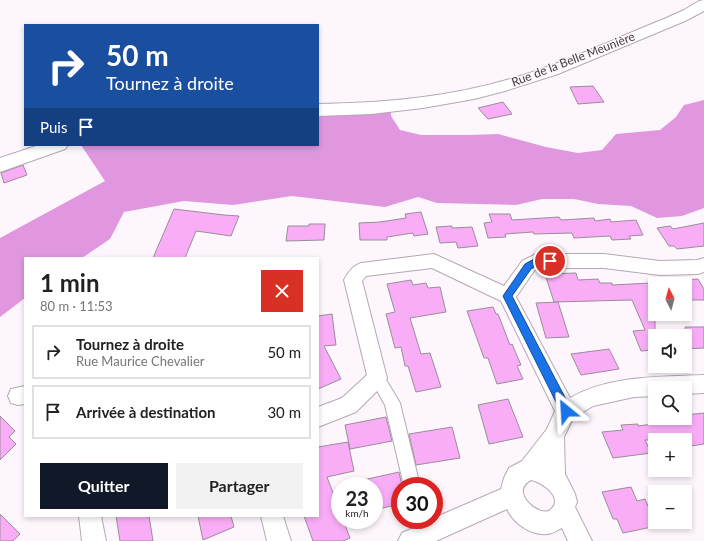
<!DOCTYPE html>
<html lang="fr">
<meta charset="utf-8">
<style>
:root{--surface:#fff;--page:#f2f2f2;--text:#222;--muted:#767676;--line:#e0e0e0;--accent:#111827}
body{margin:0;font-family:Lato,sans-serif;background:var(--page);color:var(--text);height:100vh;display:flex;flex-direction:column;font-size:15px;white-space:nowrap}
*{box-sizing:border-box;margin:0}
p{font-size:13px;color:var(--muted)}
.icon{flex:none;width:22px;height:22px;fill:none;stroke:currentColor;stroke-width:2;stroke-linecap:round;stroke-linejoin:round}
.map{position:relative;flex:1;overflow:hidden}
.sheet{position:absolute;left:24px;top:257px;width:295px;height:260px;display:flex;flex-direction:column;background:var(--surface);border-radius:0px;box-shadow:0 2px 6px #0003}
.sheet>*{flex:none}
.top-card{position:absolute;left:24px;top:24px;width:295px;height:122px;border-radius:0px;box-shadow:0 2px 6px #0003;background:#1a4fa0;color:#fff;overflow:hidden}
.needle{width:26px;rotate:354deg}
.controls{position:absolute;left:648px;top:277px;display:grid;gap:8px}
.controls a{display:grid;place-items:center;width:44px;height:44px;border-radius:0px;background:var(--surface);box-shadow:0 2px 6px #0003;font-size:20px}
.speed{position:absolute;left:331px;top:477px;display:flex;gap:8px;font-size:20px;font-weight:700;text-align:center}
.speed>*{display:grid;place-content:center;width:52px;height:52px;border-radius:50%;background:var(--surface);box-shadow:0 2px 6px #0003;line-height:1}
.speed small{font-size:10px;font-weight:400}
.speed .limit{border:6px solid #d22;background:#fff;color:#111}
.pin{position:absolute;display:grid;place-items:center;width:34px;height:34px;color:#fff;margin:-17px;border:2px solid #fff;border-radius:50%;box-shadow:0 1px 4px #0007}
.me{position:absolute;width:44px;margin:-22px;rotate:333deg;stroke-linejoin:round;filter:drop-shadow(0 0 3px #0008)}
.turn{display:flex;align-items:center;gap:14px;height:84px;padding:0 16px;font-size:18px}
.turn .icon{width:52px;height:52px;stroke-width:2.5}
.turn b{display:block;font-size:28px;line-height:34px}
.then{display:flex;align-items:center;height:38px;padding:0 16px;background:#0003;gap:8px;font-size:15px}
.round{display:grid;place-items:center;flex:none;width:42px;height:42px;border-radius:0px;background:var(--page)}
.head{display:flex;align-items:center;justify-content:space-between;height:68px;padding:0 16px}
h1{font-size:24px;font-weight:700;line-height:30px}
.action{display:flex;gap:8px;margin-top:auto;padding:8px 16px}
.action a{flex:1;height:46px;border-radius:0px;background:var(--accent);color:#fff;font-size:16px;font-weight:700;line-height:46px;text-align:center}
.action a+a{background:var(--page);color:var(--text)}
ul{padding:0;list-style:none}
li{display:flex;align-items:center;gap:12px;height:54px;margin:0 8px 6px;padding:0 8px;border:2px solid var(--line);border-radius:0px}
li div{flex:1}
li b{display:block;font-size:15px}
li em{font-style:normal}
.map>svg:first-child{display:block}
</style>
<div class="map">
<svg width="704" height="541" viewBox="0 0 704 541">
<rect width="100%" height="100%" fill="#fef6fd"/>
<path fill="#e097df" d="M704,100V208L682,216L657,218L631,206L598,204L574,199H542L516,205L437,203L418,197L385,207L292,196L233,205L184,201L124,212L110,239L82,258H25V298L0,317V238L105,181L81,145H318V115H347L391,112V116L400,130L421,135H468L498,134L546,147L578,153L602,150L616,134L660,130L676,117L684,105Z"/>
<g fill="#f9adf7" stroke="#998d98">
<path d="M593,86L604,102L578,104L570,87Z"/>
<path d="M503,102L512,114L488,119L478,108Z"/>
<path d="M23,165L27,175L4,183L1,173Z"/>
<path d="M174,209L224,215L239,216L231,236L196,231L185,258H153Z"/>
<path d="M421,212L428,234L414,236L413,233L387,237V240H360L359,223L380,222L406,218L405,214Z"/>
<path d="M489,214H510L512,220L559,217L561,220L594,218L595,221L610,219L611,222L636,220L643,235L629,236L631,239L612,240L610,236L574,238L572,233L534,234L533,232L505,234L506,237L488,238L484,223L492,222Z"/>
<path d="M704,223V246L677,249L674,246H669L657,228L670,226L673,229Z"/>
<path d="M309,224H325L324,240L286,241L288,226H309Z"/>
<path d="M452,226V228L472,227L478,246L458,248L456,242L440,243L436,227Z"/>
<path d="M576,273L578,280L598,279L600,283H612V285L651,283L655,292V353L654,350L641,351L633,331L645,330L632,300L554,302L545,274Z"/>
<path d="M698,279L704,289V300H685V280Z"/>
<path d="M411,280L413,285L426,283L428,288L440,287L446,312L410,318L421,354L430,353L441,387L416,392L408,366H405L401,347L395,348L386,314L395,312L387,284Z"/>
<path d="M558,302L569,337L546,338L536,303Z"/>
<path d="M493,307L496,314H498L510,345L512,344L521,365L517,366L523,379L497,384L488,358H484L467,311Z"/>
<path d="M332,314L336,345L324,346L341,379L318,389V316Z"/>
<path d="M685,327H704V348L685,349Z"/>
<path d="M609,349L619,369L581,375L571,354Z"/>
<path d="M508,399L523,437L489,444L478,405Z"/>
<path d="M704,413V444L685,447V440H645L651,453L613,458L602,432L623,430L621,425L638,424V426L682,420L681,418H685V415Z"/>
<path d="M0,416L15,431L9,437L16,444L0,460Z"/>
<path d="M386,417L392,441L350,449L345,425Z"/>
<path d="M452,427L460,458L416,465L409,434Z"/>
<path d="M348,442L354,471L327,477L340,511V520H343L350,538L343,541H313L304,516H318V447Z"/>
<path d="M399,472L402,486H400V504L374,510V486H364L363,480Z"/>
<path d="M631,487L637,501L645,499L657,526L623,533L617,519H613L602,492Z"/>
<path d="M0,514L20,534L13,541H0Z"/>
<path d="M116,516H149L153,541H120Z"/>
<path d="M198,516H231L234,527L203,540Z"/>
</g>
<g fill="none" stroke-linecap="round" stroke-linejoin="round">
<g stroke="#b4a8b3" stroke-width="2">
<g id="pedestrian">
<path d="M377,371L382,373L400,403L420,486H404L385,405L370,378L372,373Z"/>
<path d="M411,520H429L433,535L430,541H418Z"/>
</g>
</g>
<g stroke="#b4a8b3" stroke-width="2">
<g id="minor">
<path d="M434,254L504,286L522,261L536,254H604L660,261L698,260L704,258V272L698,274L660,275L604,268H539L534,271L516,297L570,398C609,375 660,377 704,375V393L685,394V388H655V396L634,397L593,406L573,418L564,437L565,474L575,494L577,502L575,507L592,541H568L562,528C558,530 552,534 547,534C531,536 513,523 507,509L436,541H398L402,533L431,520H434V518L501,489L504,478L509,468L522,461L547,429L555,411L501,301L432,268L366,276L362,281L387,378L384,384L356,412L318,427V407L342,398L367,375L344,280C348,272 353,266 361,263ZM531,480C542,482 565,498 550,510C540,518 508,492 531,480Z"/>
<path d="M25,386V404L18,405L11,403L8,396L11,389Z"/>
<path d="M79,516H101L106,541H82Z"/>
<path d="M261,516H283L291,541H267Z"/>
</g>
</g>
<g stroke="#b4a8b3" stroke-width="2">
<g id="tertiary">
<path d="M704,0V11L685,21L558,74L505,91L474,99L423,108L371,114L318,116V104C386,103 454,97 520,76C569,61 616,38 664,19L684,10L699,1Z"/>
<path d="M39,145H68L65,149L0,172V158Z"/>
</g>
</g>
<use href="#pedestrian" fill="#fff" fill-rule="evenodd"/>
<use href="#minor" fill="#fff" fill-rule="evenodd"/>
<use href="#tertiary" fill="#fff" fill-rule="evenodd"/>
</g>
<path fill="#1a73e8" stroke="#114b97" d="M536,258H550L554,261L553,264L538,265L531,269L512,296L570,407L572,411L570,414L566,416L562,414L503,296L525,264Z"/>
<g text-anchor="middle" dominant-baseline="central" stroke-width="3" stroke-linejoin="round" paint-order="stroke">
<g font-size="12" fill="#403a3f" stroke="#fef6fd">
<text transform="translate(573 59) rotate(-21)">Rue de la Belle Meunière</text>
</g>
</g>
</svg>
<div class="controls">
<a><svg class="needle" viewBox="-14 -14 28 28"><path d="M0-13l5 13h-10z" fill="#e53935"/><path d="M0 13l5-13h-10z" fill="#767676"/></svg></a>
<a><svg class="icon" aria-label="sound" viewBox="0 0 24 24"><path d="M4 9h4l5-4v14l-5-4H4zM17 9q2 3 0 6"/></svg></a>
<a><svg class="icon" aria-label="search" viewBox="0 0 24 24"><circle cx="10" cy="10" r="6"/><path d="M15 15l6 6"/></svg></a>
<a>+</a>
<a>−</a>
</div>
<div class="speed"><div>23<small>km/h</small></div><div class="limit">30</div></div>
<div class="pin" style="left:550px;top:261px;background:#d93025"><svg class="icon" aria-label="arrive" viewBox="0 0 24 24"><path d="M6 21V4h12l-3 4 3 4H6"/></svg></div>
<svg class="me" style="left:566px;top:411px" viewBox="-20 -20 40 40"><path d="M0-17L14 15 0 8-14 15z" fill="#1a73e8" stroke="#fff" stroke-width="4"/></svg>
<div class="top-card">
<div class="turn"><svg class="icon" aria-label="right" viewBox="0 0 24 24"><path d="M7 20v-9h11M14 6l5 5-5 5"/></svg><div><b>50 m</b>Tournez à droite</div></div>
<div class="then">Puis<svg class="icon" aria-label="arrive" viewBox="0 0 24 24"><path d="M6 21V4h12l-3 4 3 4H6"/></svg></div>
</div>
<section class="sheet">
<div class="head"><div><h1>1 min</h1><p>80 m · 11:53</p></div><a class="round" style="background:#d93025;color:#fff"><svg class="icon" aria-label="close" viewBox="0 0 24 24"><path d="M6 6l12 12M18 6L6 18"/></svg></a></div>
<ul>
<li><svg class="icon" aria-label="right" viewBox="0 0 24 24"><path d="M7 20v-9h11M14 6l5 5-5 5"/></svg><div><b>Tournez à droite</b><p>Rue Maurice Chevalier</p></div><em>50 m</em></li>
<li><svg class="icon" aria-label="arrive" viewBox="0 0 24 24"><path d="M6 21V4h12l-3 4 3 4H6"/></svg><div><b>Arrivée à destination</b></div><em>30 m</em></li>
</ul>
<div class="action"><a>Quitter</a><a>Partager</a></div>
</section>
</div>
